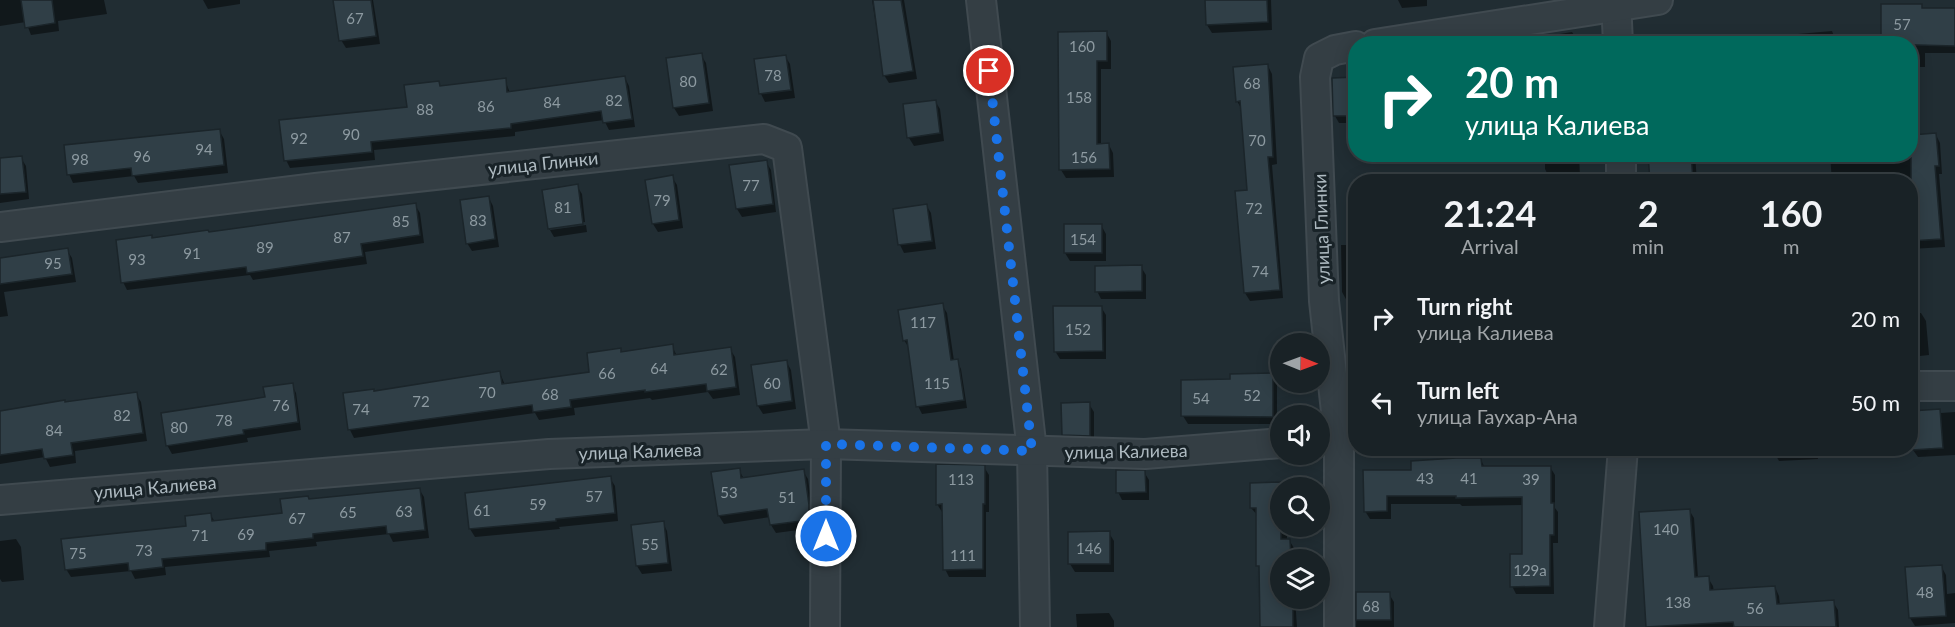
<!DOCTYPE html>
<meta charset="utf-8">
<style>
:root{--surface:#192226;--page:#262f32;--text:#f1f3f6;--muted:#9fa4a7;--line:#373f43}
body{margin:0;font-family:Lato,sans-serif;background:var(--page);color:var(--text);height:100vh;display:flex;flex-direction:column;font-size:22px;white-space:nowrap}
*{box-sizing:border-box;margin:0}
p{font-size:20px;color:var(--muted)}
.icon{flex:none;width:33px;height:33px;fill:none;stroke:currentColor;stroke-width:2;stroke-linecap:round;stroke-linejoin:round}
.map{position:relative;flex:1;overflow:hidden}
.drawer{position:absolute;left:1348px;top:174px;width:570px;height:282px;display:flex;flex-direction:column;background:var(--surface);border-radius:24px;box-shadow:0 3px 15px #0003,0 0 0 2px var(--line)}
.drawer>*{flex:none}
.hud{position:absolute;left:1348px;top:36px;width:570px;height:126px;border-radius:24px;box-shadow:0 3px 15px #0003,0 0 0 2px var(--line);background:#00695c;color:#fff;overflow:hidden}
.needle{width:39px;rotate:91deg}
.fabs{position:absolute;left:1270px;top:333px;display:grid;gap:12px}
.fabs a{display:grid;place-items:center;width:60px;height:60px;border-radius:50%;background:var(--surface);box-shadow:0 3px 15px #0003,0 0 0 2px var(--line);font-size:30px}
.pin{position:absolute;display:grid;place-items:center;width:51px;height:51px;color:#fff;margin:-26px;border:3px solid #fff;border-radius:50%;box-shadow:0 2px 6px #0007}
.me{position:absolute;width:66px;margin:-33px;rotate:0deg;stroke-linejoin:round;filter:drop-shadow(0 0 4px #0008)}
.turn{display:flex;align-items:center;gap:21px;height:126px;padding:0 18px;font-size:27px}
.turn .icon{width:78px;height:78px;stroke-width:2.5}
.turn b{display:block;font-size:42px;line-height:51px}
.eta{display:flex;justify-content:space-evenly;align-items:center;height:102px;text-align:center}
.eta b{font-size:36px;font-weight:700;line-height:42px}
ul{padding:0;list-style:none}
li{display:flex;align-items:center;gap:18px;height:84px;padding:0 18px}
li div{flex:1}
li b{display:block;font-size:22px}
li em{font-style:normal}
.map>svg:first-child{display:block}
</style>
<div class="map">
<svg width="1955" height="627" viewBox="0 0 1955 627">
<rect width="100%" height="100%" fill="#212d33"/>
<g fill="#0007">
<path d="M0,0H104L107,14L58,21L59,31L31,35L26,22L0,26Z"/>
<path d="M240,0V4L208,9L203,0Z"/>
<path d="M335,0H373L380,44L346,48L341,40Z"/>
<path d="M872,0H904L917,79L889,83L884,75Z"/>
<path d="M1206,0H1271L1272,30L1212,33L1207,25Z"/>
<path d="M1398,0H1427V6L1402,8Z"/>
<path d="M1921,6L1923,9H1955V53H1925V67H1911V44Z"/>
<path d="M1832,31L1837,44H1724L1798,37V34Z"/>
<path d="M1106,32L1111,41V69H1101V145H1109L1113,153L1114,177L1066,178L1061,170Z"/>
<path d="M1572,32L1576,38V44H1498Z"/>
<path d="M701,55L706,63L713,111L679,116L674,108L667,60Z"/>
<path d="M785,56L790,64L795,98L765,102L761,94L756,61Z"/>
<path d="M1268,66L1272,74L1277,164L1272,165L1283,298L1250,301L1245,293L1249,191L1242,110L1237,101Z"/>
<path d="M625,78L629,86L635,127L609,130L604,120L515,132V136L374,150L375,160L290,168L286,160L408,109L438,83L441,87L505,80L510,93Z"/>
<path d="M1356,79V123H1339L1335,116Z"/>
<path d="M935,101L940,109L944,141L914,146L909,138Z"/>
<path d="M219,130L224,139L228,173L138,183L134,176L73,183L69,174Z"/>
<path d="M1936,135L1940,143L1942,174H1939L1945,247L1911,249V182H1832L1830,154H1911V137Z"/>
<path d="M1545,154H1579L1580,177H1549L1545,169Z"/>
<path d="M1649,154H1695L1697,182H1652Z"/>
<path d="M21,158L26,166L29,199L0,203V160Z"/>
<path d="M766,162L771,170L776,212L742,217L737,209L731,167Z"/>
<path d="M672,177L677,185L683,228L658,232L653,224L647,181Z"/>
<path d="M1412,177L1414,182H1376V178Z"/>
<path d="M577,186L582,194L585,222L550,227V230L549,229Z"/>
<path d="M489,198L493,206L499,247L472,251L467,243Z"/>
<path d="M415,205L420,213L424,243L365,252L367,264L253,280L250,275L127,290L123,282L152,239L209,234Z"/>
<path d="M926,205L931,213L936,249L904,253L900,245L895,210Z"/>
<path d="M586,225L587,232L554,237L550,230Z"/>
<path d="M1101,225L1106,234V261H1070L1065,253Z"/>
<path d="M1341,245H1356V300L1347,301L1342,292Z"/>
<path d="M67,250L72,258L76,282L4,292L8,316L0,317V259Z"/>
<path d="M1141,267L1146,275V299H1101L1097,291Z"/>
<path d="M942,305L947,313L954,361H957L961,369L967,408L922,414L918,406L909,348L904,340Z"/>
<path d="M1101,307L1106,315V359H1060L1055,351Z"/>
<path d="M1911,313H1921L1926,321L1929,355L1911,357Z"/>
<path d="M672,346L677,356L730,349L735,357L740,395L713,399L708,392L652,400L650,398L574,408L575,415L539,420L535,413L354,438L350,430L374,392L500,373L505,385L591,373L620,350L622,353Z"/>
<path d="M1348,356H1356V402L1352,395Z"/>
<path d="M786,361L791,370L796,409L763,414L758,406Z"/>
<path d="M1272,375L1277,383V424H1188L1183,416Z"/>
<path d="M292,385L296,393L301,430L247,438L248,442L172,454L167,445Z"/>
<path d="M136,394L141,402L147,441L75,451L76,463L50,467L45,457L0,464V412Z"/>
<path d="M1089,404L1094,412V443H1068L1063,434Z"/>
<path d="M1939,411L1941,413L1955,412V455L1918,457L1913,450V441H1911V412Z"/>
<path d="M1775,448H1817L1818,459L1779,461L1775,454Z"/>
<path d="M1481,460L1485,468L1550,467L1555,475V508L1558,512V543H1553L1554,594H1516L1512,586L1524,556L1523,505L1462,506L1460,504H1391V519H1370L1365,511L1412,471Z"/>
<path d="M984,467L989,475V512H986V577H949L945,569L942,512L937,504Z"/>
<path d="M739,470L744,479L803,471L808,479L813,514V528L776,533L771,525L770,517L724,524L719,516Z"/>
<path d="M1144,472L1149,480V500H1122L1118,492Z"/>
<path d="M610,478L615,486L618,521L559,527L560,529L475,537L470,529Z"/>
<path d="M1251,484H1282L1284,488H1281V526H1287V540H1289L1294,548V560H1281V598H1295L1297,627H1261L1260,570L1258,565V516L1251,508Z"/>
<path d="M419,489L424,497L429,538L393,542L389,534L316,542L317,546L269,551L270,557L165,567L166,575L135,579L131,571L71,577L66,569L188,527L210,514L215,522L283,514L309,500Z"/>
<path d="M1689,510L1694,518L1698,578H1708L1713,586L1714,592L1775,587L1779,596L1780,606L1833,602L1838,610L1839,627H1648L1641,514Z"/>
<path d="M663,523L667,531L672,571L642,574L637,566Z"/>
<path d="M1070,533H1109L1114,541V572H1075L1070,564Z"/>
<path d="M16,539L21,547L24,580L2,582L0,579V541Z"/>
<path d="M1941,566L1946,575L1947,594L1955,593V623L1915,626L1910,618L1907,569Z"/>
<path d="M1357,594H1389L1394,602V627H1356Z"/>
<path d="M1109,613L1114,621V627H1077L1076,614Z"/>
</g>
<g fill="#303f47" stroke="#1b252a" stroke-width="1.5">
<path d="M21,0H52L55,23L25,28Z"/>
<path d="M333,0H371L376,36L339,41Z"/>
<path d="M873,0H901L913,71L883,76Z"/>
<path d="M1205,0H1267L1268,22L1206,25Z"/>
<path d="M1881,4H1922V8H1955V46L1881,44Z"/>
<path d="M1107,31V61H1097V144L1109,143L1110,169L1059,170L1058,32Z"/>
<path d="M702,53L709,103L673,108L666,58Z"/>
<path d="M786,55L791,90L759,94L754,59Z"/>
<path d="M1268,64L1273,157H1268L1280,290L1244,293L1235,191L1247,190L1240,101L1236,102L1233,67Z"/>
<path d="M625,76L632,119L603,123L601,111L511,124V128L371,142L372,152L284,161L279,120L407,107L404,85L439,81L440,86L506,78L507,92Z"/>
<path d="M1356,77V116H1333L1332,78Z"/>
<path d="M936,100L940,133L907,138L903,104Z"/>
<path d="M220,129L224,165L132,176L131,168L67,175L64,145Z"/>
<path d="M1936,133L1939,166H1935L1941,239L1911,241V135Z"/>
<path d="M1648,154H1691L1693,180L1650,182Z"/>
<path d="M22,156L26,192L0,194V158Z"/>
<path d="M767,160L773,204L736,209L729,165Z"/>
<path d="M673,175L679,220L652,224L645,180Z"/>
<path d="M578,184L583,224L548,229L542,190Z"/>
<path d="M489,196L495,239L466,244L460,200Z"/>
<path d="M416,203L420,235L361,244L363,256L247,273L246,267L121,283L116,240L152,235V238L208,230L209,232Z"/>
<path d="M927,204L932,241L898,245L893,209Z"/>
<rect x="1064" y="224" width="38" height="29"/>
<path d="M68,248L72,274L0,284V258Z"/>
<path d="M1142,265V291L1095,292V266Z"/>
<path d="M943,303L951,360L958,359L964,400L916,407L907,340L903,341L898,310Z"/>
<path d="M1053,306H1102L1103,351L1054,352Z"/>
<path d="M673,344L674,355L731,347L736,387L707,391L706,384L645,392V390L570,400L571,407L533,412L532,405L348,430L343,393L374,389V391L500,371L502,384L589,372L587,353L621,348V352Z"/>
<path d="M787,360L792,401L757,406L751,365Z"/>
<path d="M1273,373V417L1181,416V380L1230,379V374Z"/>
<path d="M293,383L298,422L243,430L244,434L166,446L161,413L265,397L263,387Z"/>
<path d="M137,392L143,433L71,443L73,455L44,459L42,449L0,455V411L65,400V402Z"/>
<path d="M1090,402V436L1062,435L1061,403Z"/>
<path d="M1940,409L1943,448L1912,450L1911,411Z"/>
<path d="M1456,458H1481L1482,466H1551V503H1554V535H1550V586L1510,587V554H1522V497L1456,498V496H1387V511L1364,512L1363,470H1411V461Z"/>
<path d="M936,464L985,465V504H983V569L943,570L942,504L936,505Z"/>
<path d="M740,468L741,478L804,469L809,505V520L770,525L767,509L718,516L711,472Z"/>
<path d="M1116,470H1145L1146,492L1116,493Z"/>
<path d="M611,476L615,513L556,519V521L469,529L465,493Z"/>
<path d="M1281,482V539H1290L1291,560H1281V598H1293V627H1260L1259,566H1256V508H1250V483Z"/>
<path d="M420,488L425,530L387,534L386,526L313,534V538L266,543V550L162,559L163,567L129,571L128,563L65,570L61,539L186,526L185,516L211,513L212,521L282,513L280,499L308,496L309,499Z"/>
<path d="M1690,509L1695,577L1709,576L1710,590L1775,586L1777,604L1834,600L1836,627H1734L1733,622L1646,627L1639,512Z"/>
<path d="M664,521L668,563L636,566L631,525Z"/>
<path d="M1110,531V564H1068V532Z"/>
<path d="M1942,565L1946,616L1909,618L1905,567Z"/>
<path d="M1356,592H1390L1391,620H1356Z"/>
</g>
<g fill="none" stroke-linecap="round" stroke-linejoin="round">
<g stroke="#404a50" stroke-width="32">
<g id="minor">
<path d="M981,0L1032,451L1035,627"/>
<path d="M1616,0L1618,44"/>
<path d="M1375,44L1658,0"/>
<path d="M1621,154V182"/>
<path d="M0,227L316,188L764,139L787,148L826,444L825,627"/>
<path d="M1911,386H1955"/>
<path d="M0,500L549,454L826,444L1145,454L1281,443"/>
<path d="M1339,627V439L1324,301L1315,77L1319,58L1335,50L1356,46"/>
<path d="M1609,627L1623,448"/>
</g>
</g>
<use href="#minor" stroke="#343e44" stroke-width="28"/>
</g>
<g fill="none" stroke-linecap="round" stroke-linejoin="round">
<path stroke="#1a73e8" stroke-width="10" stroke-dasharray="0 18" d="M826,536V444L1032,451L989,71"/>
</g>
<g text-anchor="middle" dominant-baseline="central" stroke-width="6" stroke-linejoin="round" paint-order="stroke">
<g font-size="15" fill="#8d9aa1">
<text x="355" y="18">67</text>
<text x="1902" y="24">57</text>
<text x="1082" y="46">160</text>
<text x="773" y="75">78</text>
<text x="688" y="81">80</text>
<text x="1252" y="83">68</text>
<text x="1079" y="97">158</text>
<text x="614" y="100">82</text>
<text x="552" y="102">84</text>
<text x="486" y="106">86</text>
<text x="425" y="109">88</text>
<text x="351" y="134">90</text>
<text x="299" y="138">92</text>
<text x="1257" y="140">70</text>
<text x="204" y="149">94</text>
<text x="142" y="156">96</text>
<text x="1084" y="157">156</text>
<text x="80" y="159">98</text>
<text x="751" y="185">77</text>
<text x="662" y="200">79</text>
<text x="563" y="207">81</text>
<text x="1254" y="208">72</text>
<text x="478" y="220">83</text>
<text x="401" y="221">85</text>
<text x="342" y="237">87</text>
<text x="1083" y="239">154</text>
<text x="265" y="247">89</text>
<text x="192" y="253">91</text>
<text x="137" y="259">93</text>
<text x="53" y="263">95</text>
<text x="1260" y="271">74</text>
<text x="923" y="322">117</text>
<text x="1078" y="329">152</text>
<text x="659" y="368">64</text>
<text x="719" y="369">62</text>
<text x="607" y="373">66</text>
<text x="772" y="383">60</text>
<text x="937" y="383">115</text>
<text x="487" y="392">70</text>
<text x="550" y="394">68</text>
<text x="1252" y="395">52</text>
<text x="1201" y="398">54</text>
<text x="421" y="401">72</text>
<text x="281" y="405">76</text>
<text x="361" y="409">74</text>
<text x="122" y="415">82</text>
<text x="224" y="420">78</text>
<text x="179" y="427">80</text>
<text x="54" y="430">84</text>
<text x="1425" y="478">43</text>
<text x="1469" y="478">41</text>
<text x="961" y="479">113</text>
<text x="1531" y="479">39</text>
<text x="729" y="492">53</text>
<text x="594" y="496">57</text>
<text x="787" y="497">51</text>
<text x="538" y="504">59</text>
<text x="482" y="510">61</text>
<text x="404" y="511">63</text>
<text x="348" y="512">65</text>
<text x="297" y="518">67</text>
<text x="1666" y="529">140</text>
<text x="246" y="534">69</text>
<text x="200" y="535">71</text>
<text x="650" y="544">55</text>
<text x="1089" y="548">146</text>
<text x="144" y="550">73</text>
<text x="78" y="553">75</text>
<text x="963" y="555">111</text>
<text x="1530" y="570">129а</text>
<text x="1925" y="592">48</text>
<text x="1678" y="602">138</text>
<text x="1371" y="606">68</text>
<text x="1755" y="608">56</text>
</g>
<g font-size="18" fill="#aebac1" stroke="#192328">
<text transform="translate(543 163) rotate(-6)">улица Глинки</text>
<text transform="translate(1321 229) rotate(-92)">улица Глинки</text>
<text transform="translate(640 451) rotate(-2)">улица Калиева</text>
<text transform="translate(1126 451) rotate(-1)">улица Калиева</text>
<text transform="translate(155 487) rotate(-5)">улица Калиева</text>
</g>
</g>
</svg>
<div class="fabs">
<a><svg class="needle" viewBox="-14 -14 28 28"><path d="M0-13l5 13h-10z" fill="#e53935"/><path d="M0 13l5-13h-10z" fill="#9fa4a7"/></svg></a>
<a><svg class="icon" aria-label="sound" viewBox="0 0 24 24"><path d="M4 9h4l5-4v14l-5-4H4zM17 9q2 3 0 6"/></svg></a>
<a><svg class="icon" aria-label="search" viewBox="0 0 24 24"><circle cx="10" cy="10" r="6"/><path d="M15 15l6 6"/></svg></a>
<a><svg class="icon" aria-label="layers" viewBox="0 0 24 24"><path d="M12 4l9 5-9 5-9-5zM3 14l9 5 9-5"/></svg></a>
</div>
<div class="pin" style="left:989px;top:71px;background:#d93025"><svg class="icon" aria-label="arrive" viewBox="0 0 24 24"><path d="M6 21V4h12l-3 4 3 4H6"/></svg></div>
<svg class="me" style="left:826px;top:536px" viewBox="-20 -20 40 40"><circle r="17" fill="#1a73e8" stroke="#fff" stroke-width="3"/><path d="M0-11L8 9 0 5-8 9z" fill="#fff"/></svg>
<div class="hud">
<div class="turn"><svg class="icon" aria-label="right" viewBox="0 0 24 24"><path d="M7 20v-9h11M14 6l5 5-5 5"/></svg><div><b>20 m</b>улица Калиева</div></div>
</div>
<section class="drawer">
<div class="eta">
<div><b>21:24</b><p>Arrival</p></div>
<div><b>2</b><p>min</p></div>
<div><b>160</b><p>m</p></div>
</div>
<ul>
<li><svg class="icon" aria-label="right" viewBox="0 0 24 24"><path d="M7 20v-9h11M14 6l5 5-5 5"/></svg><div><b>Turn right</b><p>улица Калиева</p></div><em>20 m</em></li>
<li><svg class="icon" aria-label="left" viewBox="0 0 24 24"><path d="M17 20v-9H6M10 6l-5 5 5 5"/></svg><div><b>Turn left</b><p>улица Гаухар-Ана</p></div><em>50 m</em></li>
</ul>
</section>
</div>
